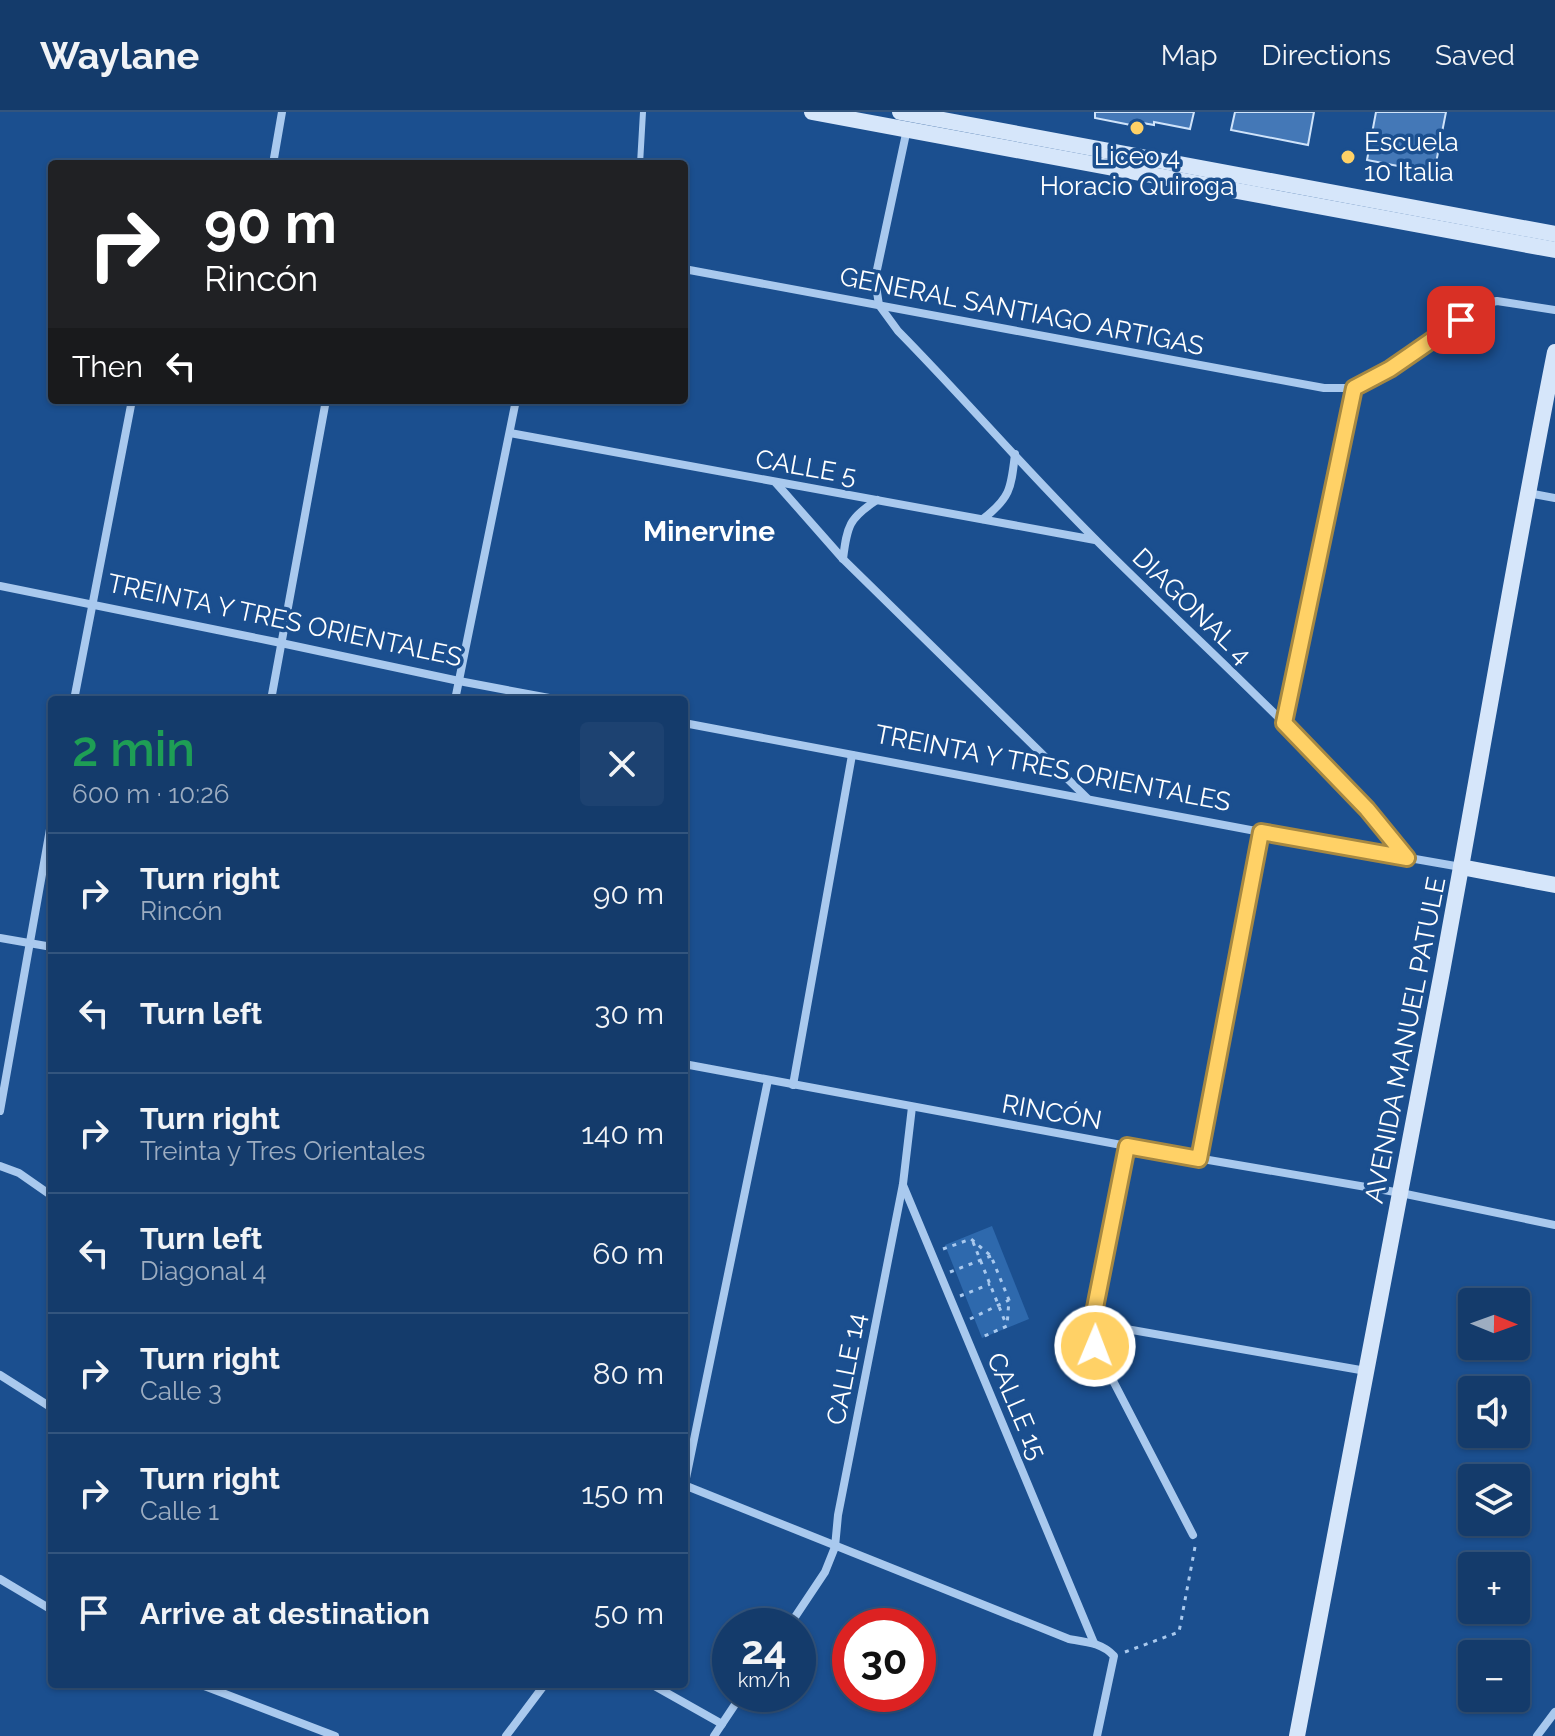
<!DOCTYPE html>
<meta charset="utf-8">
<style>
:root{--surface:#143b6b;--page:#1d4271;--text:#f1f3f6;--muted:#9dadc1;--line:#33557e}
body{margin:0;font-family:Raleway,sans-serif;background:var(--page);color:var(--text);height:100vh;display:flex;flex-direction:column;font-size:30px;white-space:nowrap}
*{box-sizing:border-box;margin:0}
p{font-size:26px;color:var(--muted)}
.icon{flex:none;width:44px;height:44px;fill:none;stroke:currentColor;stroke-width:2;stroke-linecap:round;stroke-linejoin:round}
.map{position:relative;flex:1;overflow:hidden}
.side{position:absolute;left:48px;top:584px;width:640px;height:992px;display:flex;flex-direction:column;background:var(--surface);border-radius:8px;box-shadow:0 2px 6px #0004,0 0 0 2px var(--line)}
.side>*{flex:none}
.top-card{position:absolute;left:48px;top:48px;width:640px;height:244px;border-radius:8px;box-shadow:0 2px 6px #0004,0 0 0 2px var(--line);background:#202124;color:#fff;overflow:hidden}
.needle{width:52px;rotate:91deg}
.buttons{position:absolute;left:1458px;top:1176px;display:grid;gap:16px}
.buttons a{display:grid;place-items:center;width:72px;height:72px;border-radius:8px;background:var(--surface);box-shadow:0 2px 6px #0004,0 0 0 2px var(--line);font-size:40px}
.speed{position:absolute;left:712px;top:1496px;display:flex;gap:16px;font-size:40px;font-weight:700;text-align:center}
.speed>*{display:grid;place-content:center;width:104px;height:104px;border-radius:50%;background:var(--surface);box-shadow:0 2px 6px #0004,0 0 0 2px var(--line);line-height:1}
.speed small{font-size:20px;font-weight:400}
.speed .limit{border:12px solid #d22;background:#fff;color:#111}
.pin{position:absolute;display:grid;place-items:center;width:68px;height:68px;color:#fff;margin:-34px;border-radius:16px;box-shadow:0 4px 12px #0006}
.me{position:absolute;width:88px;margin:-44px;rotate:1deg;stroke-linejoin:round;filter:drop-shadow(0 0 6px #0008)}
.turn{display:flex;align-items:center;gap:28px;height:168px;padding:0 24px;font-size:36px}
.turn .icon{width:104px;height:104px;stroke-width:2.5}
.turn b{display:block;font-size:56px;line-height:68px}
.then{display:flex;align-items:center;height:76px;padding:0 24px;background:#0003;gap:16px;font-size:30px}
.round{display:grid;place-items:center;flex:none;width:84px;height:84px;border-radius:8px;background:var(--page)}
.overview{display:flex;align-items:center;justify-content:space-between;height:136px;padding:0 24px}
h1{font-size:48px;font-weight:600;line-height:60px;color:#1e9e55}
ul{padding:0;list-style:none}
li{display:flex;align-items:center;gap:24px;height:120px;padding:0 24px;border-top:2px solid var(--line)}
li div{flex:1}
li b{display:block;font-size:30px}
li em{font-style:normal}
header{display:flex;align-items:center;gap:48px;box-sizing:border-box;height:112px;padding:0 40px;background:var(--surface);border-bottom:2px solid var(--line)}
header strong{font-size:38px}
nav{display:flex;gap:44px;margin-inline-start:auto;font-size:28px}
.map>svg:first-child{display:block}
</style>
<header>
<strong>Waylane</strong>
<nav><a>Map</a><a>Directions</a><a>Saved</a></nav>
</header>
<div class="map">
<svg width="1555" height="1624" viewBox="0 0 1555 1624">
<rect width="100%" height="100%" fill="#1b4f8f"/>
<path fill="#2e69ad" d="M992,1114L1029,1207L982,1226L945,1133Z"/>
<g fill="#4478b7" stroke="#cfe3fa" stroke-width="2">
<path d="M1095,0H1194L1190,17L1154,10V13L1137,10L1136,14L1095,6Z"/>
<path d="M1235,0H1314L1308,33L1231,18Z"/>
<path d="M1376,0H1446L1434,61L1367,48Z"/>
</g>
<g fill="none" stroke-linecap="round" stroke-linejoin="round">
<g stroke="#a9c9ee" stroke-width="3" stroke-dasharray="4 6" stroke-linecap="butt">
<path d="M973,1130L1006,1212"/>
<path d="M943,1137L971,1127L991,1144L1009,1188L1007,1214L980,1226"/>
<path d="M950,1160L991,1144"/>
<path d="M960,1184L990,1172"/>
<path d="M970,1207L1009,1188"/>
<path d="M1125,1540L1179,1520L1195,1435"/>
</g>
<path stroke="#a9c9ee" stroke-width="6" d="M640,52L643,0"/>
<g stroke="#a9c9ee" stroke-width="8">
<path d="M907,17L875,167L879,193L898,219C966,288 1029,362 1098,430C1202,534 1314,631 1407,746"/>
<path d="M273,52L282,0"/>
<path d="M684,157L1324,276H1354L1390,257L1484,192L1497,189L1555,198"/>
<path d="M510,321C705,357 900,392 1095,428"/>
<path d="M776,371L843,447L1087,686"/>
<path d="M1528,381L1555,386"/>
<path d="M983,407C1011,385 1011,376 1015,342"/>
<path d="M843,447C847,414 849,406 877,388"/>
<path d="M0,474L281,531L459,569L560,588"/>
<path d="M74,588L132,288"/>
<path d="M271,588L326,288"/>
<path d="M455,588L516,288"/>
<path d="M684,611L1261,720L1461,755"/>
<path d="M1284,611L1354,276"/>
<path d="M0,826L52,835"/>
<path d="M684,952L1127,1034L1401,1081L1555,1113"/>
<path d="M793,973L852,643"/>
<path d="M0,999L52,706"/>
<path d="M1127,1034L1092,1211L1095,1234L1193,1423"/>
<path d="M1199,1047L1261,720"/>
<path d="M0,1054L19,1061L52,1084"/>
<path d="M903,1073L1094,1531"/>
<path d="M1092,1211L1366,1259"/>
<path d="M0,1263L52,1296"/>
<path d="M684,1373L1069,1527C1087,1530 1102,1531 1114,1544L1097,1624"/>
<path d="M684,1376L768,968"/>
<path d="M0,1467L52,1498"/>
<path d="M789,1514L825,1460L835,1435L838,1403L903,1072L912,995"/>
<path d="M199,1572L335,1624"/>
<path d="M651,1572L722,1612"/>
<path d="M506,1624L545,1572"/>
<path d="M714,1624L742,1582"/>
<path d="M1537,1624L1555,1600"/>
</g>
<g stroke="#d6e6fa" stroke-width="16">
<path d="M812,0L1555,138"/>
<path d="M900,0L1555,122"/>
<path d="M1461,755L1555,773"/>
<path d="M1297,1624C1352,1334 1409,1045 1461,755C1492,583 1521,411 1555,240"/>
</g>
</g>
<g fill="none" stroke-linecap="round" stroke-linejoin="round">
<g stroke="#a68842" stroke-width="20">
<path id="route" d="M1095,1234L1092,1211L1127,1034L1199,1047L1261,720L1407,746L1367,697L1284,611L1354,276L1390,257L1461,208"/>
</g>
<use href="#route" stroke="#ffd166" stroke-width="14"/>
</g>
<g fill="#ffd166" stroke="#1b4f8f" stroke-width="3">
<circle cx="1137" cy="16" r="8"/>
<circle cx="1348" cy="45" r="8"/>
</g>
<g text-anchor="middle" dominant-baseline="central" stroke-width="7" stroke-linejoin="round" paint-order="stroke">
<g font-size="26" fill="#fff" stroke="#1b4f8f" text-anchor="start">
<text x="1364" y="30">Escuela<tspan x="1364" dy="30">10 Italia</tspan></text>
<text x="1137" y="44" text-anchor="middle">Liceo 4<tspan x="1137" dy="30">Horacio Quiroga</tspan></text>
</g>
<g font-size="26" fill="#fff" stroke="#1b4f8f">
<text transform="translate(1022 199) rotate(11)">GENERAL SANTIAGO ARTIGAS</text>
<text transform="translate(806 355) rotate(10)">CALLE 5</text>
<text transform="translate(1192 494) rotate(44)">DIAGONAL 4</text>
<text transform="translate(285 508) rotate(12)">TREINTA Y TRES ORIENTALES</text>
<text transform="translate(1053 656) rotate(11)">TREINTA Y TRES ORIENTALES</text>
<text transform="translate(1405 928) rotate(-79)">AVENIDA MANUEL PATULE</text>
<text transform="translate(1052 1000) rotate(10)">RINCÓN</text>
<text transform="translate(846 1257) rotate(-79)">CALLE 14</text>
<text transform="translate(1017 1294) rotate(67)">CALLE 15</text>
</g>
<g font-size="28" font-weight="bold" fill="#fff" stroke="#1b4f8f">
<text x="709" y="419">Minervine</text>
</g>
</g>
</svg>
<div class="buttons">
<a><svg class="needle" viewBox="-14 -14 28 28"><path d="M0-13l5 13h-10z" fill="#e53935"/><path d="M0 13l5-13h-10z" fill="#9dadc1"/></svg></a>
<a><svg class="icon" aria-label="sound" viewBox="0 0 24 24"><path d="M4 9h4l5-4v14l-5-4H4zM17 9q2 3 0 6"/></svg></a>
<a><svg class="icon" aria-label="layers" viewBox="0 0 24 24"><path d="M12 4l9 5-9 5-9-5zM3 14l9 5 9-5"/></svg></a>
<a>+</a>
<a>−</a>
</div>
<div class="speed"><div>24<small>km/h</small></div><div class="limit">30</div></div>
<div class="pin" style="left:1461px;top:208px;background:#d93025"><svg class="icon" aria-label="arrive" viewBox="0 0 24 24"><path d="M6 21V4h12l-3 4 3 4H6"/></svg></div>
<svg class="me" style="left:1095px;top:1234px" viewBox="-20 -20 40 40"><circle r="17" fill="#ffd166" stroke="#fff" stroke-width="3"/><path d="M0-11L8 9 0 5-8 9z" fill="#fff"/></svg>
<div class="top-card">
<div class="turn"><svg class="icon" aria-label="right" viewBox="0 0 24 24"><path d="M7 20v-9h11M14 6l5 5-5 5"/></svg><div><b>90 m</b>Rincón</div></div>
<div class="then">Then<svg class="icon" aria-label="left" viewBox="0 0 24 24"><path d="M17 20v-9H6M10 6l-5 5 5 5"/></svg></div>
</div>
<section class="side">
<div class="overview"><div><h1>2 min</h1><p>600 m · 10:26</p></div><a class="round"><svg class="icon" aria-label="close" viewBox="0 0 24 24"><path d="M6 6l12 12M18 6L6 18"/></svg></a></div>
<ul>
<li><svg class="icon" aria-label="right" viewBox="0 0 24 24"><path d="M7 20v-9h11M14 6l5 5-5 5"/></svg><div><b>Turn right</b><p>Rincón</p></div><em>90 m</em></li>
<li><svg class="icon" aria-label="left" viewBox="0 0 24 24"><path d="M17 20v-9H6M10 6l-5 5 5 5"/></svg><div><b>Turn left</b></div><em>30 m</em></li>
<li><svg class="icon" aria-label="right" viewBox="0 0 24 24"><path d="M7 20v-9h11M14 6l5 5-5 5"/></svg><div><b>Turn right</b><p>Treinta y Tres Orientales</p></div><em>140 m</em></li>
<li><svg class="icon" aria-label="left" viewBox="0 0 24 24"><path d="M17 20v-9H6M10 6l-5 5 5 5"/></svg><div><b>Turn left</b><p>Diagonal 4</p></div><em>60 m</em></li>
<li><svg class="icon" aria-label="right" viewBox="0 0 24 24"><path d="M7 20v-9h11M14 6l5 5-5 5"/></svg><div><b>Turn right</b><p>Calle 3</p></div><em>80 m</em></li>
<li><svg class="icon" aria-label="right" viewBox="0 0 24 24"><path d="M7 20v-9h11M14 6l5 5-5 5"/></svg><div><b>Turn right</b><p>Calle 1</p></div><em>150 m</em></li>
<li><svg class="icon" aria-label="arrive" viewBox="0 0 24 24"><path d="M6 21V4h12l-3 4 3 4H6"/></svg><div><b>Arrive at destination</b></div><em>50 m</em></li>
</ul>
</section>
</div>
